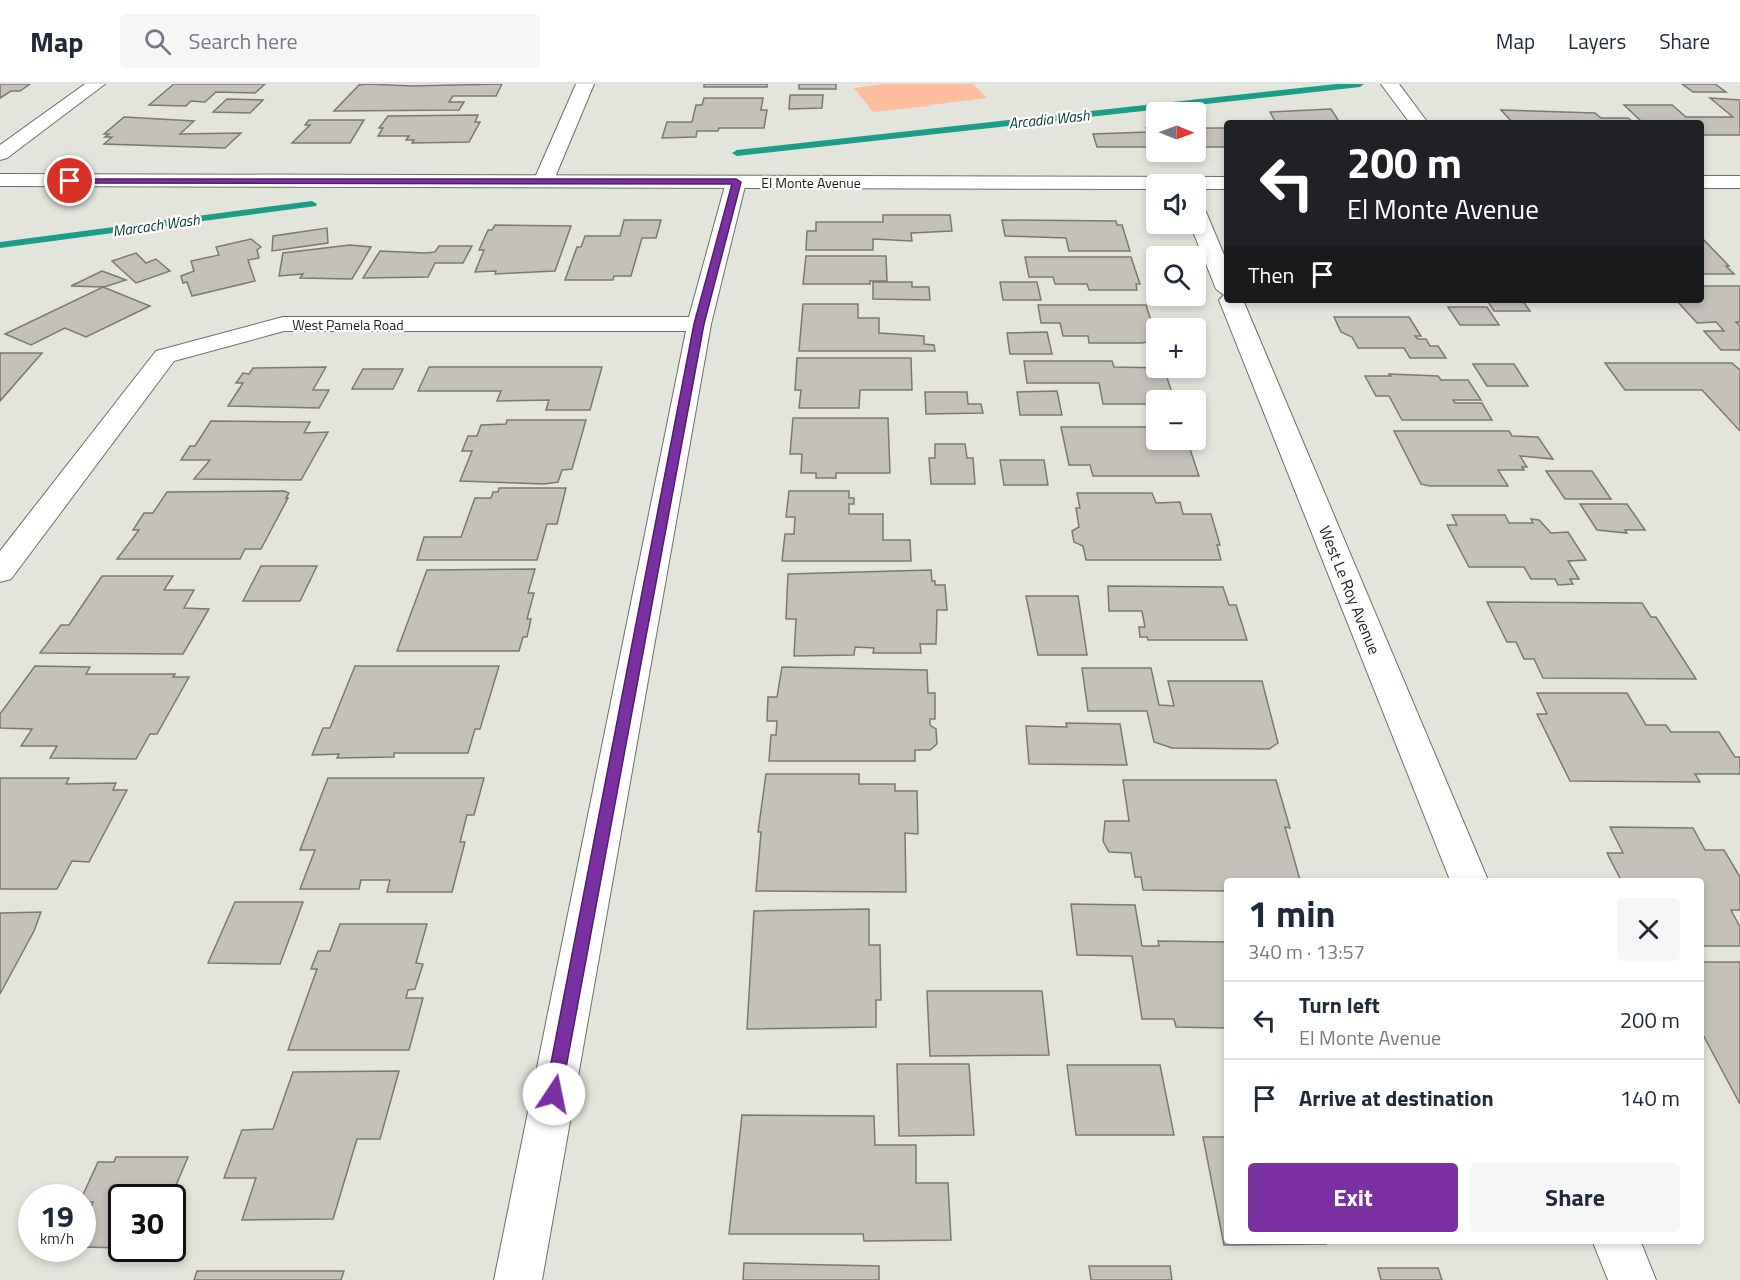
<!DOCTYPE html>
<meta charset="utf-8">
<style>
:root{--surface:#fff;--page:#f6f6f7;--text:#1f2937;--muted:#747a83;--line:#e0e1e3;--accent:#7b30a2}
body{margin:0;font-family:"Titillium Web",sans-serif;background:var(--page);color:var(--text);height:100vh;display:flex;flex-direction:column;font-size:22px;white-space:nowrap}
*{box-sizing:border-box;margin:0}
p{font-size:20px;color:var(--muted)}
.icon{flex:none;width:33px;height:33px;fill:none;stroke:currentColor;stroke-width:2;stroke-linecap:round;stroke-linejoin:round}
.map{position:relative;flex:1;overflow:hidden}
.side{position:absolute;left:1224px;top:794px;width:480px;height:366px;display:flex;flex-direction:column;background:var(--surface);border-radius:6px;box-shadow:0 3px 9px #0003}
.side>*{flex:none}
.guide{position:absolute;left:1224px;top:36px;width:480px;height:183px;border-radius:6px;box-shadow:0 3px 9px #0003;background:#202124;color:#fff;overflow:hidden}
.needle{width:39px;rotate:91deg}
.buttons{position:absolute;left:1146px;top:18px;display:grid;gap:12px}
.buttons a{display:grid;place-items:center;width:60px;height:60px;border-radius:6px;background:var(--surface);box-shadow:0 3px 9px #0003;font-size:30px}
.speed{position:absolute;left:18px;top:1100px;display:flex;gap:12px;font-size:30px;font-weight:700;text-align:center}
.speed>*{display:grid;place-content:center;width:78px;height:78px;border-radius:50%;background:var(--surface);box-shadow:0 3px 9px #0003;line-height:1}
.speed small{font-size:15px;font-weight:400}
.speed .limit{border:3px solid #111;border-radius:9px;background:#fff;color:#111}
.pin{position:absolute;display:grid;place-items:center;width:51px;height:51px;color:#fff;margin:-26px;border:3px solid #fff;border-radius:50%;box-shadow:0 2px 6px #0007}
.me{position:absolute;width:66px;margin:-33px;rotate:11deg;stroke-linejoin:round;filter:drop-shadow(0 0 4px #0008)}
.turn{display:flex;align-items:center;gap:21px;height:126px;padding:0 24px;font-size:27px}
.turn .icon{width:78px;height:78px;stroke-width:2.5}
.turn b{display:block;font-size:42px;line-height:51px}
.then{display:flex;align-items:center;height:57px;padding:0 24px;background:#0003;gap:12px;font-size:22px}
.round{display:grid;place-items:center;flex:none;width:63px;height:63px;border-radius:6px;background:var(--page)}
.overview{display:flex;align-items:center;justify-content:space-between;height:102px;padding:0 24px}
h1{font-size:36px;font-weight:700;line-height:45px}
.action{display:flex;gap:12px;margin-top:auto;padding:12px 24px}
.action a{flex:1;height:69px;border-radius:6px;background:var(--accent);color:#fff;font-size:24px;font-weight:700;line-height:69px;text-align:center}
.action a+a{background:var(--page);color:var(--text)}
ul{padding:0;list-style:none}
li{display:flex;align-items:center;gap:18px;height:78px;padding:0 24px;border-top:2px solid var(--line)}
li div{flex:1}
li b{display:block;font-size:22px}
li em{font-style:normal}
header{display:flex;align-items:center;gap:36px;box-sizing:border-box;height:84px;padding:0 30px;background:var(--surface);border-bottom:2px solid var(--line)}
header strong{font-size:28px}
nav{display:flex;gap:33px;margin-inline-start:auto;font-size:21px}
.search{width:420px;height:54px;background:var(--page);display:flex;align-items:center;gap:15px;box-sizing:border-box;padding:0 21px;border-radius:6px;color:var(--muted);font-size:22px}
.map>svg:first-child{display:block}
</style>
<header>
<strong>Map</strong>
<div class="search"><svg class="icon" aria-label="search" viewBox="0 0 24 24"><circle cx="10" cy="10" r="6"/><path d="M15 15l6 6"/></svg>Search here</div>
<nav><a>Map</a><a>Layers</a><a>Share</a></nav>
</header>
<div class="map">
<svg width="1740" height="1196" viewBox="0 0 1740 1196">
<rect width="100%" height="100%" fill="#e3e4dc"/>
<path fill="#febe9e" d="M885,0H973L987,14L931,21L927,17L930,22L873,28L854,4Z"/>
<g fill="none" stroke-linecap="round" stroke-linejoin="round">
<g fill="#1b9d86" fill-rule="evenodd">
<path d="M1336,0H1364L1360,3L737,72L732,69L737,66Z"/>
<path d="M312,117L317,120L316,122L0,164V158Z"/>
</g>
</g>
<g fill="#c4c0ba" stroke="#7c7872" stroke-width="1.5">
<path d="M0,0H30L20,7H11L0,14Z"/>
<path d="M174,0H265L255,9L216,8L205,18L191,17L186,22L149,21Z"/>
<path d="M368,0L411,2L502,0L496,12H453L449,18H464L459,26L334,27L359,1Z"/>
<rect x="704" y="0" width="63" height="3"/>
<rect x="799" y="0" width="37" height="5"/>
<path d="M1682,0H1715L1726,8H1693Z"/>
<path d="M790,11H823L822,24L789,25Z"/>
<path d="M704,14H763L761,26H767L764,44H719L718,47H697L696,53L662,54L667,38H692L696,21H702Z"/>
<path d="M1710,14L1740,16V51H1701V39L1641,37L1624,21H1672L1686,33H1733Z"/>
<path d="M227,15L263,16L250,29L213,28Z"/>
<path d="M1331,25L1340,39H1276L1270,28Z"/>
<path d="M1501,26L1595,29L1601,34H1628L1634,39H1513Z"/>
<path d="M478,31L475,38H480L469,58L412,59L414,56H406L409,52H378L383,44H379L388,32Z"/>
<path d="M124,33L194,37L180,50L241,49L225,64L104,60L112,53H105L109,50H104Z"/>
<path d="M309,36H364L350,59H292L310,41H305Z"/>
<path d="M1146,44H1156V63H1097L1093,50L1148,48Z"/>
<rect x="1196" y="44" width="31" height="19"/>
<path d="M883,131H950L952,147L911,149L912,157L873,155V166H806L807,147H816V138H883Z"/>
<path d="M624,136H661L656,154H642L631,192H614L613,196H565L577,163H581L585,152H620Z"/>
<path d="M1002,136L1116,137L1117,141H1122L1130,167H1069L1066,154L1005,152Z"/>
<path d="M495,141L571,142L555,187L495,190L496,187L475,188L484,166H479L488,146H492Z"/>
<path d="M327,144L328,159L272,167L273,152Z"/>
<path d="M1701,153L1729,182H1726L1734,190H1701Z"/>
<path d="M251,155L261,163L257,166L259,174L248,176L255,197L192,212L187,198L183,199L181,192L194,187L191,177L219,171L216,163Z"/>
<path d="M350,161L371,163L352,195L300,194L303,190L279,192L283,169Z"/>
<path d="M439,162H472L463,179H435L428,193L363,194L380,167L425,169L435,168Z"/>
<path d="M136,169L146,179L156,175L170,187L136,199L112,177Z"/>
<path d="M806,172H886L887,197H870V200H803Z"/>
<path d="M1025,173H1131L1140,200H1136L1137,206H1089L1087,200H1055L1053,193H1029Z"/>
<path d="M102,187L126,196L104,203L71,202Z"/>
<path d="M873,198H912V203H929L930,216L873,215Z"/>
<path d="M1000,198H1037L1041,216H1003Z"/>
<path d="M1701,202H1740V238H1736L1740,242V266H1721L1704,247H1724L1716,238L1697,239L1676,216H1701Z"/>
<path d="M103,203L150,222L86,253L65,244L31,261L5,250Z"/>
<path d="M1487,216H1522L1530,227H1494Z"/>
<path d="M803,220H858V234H879V249L924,252V260L934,261L935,267H799Z"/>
<path d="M1038,221H1146L1156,252H1151L1152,257L1142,259H1089L1088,252H1063L1060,239H1041Z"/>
<path d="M1448,223H1487L1499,241H1460Z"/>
<path d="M1334,233H1409L1421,252H1415L1418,255H1426L1430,262H1438L1446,274H1410L1404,264H1358L1352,253L1341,248Z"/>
<path d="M1047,248L1052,270H1010L1007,249Z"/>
<path d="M0,269H42L0,317Z"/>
<path d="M797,274H911L912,306H860L859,324H799L801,306H795Z"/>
<path d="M1024,277H1112L1114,283L1164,284L1174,315L1156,316V320H1103L1099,299H1027Z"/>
<path d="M1605,279H1732L1740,286V347L1702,306H1625Z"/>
<path d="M1473,280H1514L1528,302H1487Z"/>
<path d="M326,283L313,306H329L319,324L228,322L243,299H236L243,289L249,290L253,284Z"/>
<path d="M429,283H602L590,326H546L549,316L497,317L501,307H418Z"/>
<path d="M363,285H403L393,305H352Z"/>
<path d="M1389,290L1438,292L1441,296H1468L1481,316H1453L1455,319H1482L1492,336H1402L1389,312H1376L1365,292H1391Z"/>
<path d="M1057,307L1062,331H1020L1017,308Z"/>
<path d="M925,308H967L968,320H981L983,329L926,330Z"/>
<path d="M793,334H888L890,389H836V394H816V389H801L802,370H790Z"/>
<path d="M507,336H586L572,385L562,386L558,398L544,400L460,397L472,367H462L468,352H477L481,341L506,340Z"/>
<path d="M211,337L310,338L304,349L328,348L301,396L194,395L210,376H181L190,362H195Z"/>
<path d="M1061,343H1156V356H1187L1199,392H1093L1090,381H1069Z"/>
<path d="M1394,347H1509L1512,352L1538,353L1553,375L1520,372L1527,383H1522L1524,386H1498L1508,402H1430L1421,400Z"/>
<path d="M935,360H965L967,374H973L975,400H931L929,374H935Z"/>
<path d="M1000,376H1044L1048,401H1004Z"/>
<path d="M1546,387H1592L1611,415H1565Z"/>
<path d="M499,404H566L557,440H547L537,476H417L424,453H461L475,414H491L493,408H498Z"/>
<path d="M284,407L289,409L286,414H288L261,465H245L240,475H117L139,446H133L144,429H153L167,408Z"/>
<path d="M789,407H849V414H854V420H849V430H883V456H910L911,477H782L785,450H794L795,433H786Z"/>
<path d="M1077,409H1152L1156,419L1180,418L1183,430H1211L1220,461H1217L1221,476H1086L1083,462L1074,458L1072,447L1079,443L1076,424H1080Z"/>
<path d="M1580,420H1627L1645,446H1625L1627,449L1597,446Z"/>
<path d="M1452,431H1505L1509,439H1533L1531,435L1539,436L1551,449L1568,448L1586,476L1568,477L1579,495H1570L1573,500L1558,501L1555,495H1531L1524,483H1469L1447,441H1457Z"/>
<path d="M261,482H317L300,517H243Z"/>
<path d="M535,485L528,509H534L527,535H531L527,553H523L519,567H397L427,486Z"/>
<path d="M931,486L932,497H935V501H945L947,526H937L936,560H920L921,569H873L874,564L855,563L854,571L794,572L796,535H786L788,490Z"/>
<path d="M102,492H173L164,506H194L184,524L209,525L183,570L40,569L61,541H69Z"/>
<path d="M1108,502L1223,503L1229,521H1236L1247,556H1148L1147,553H1140L1139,543H1145L1142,527H1109Z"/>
<path d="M1026,512H1078L1087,571H1038Z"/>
<path d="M1487,518L1642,519L1651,533H1656L1696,595L1543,594L1534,575H1524L1516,558H1507Z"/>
<path d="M35,582L90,583L86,590H175L173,593H189L157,650H150L136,675L50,674L57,662H21L32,645L0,644V630Z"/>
<path d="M355,582H499L480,645H475L468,669H394V673L337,674L339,670L312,671L323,644H330Z"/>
<path d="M782,583L927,586L928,609H935V635H930V641L936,645L937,660L930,666H915V677H769L771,651H776L777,637H767L768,613H777Z"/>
<path d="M1082,584H1151L1159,621L1174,622L1168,597H1262L1278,659L1269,665L1172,664L1154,658L1147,627H1088Z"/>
<path d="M1537,609H1627L1646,641H1666L1671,648H1719L1735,673H1740V690H1695L1700,698L1570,697L1537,630H1547Z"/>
<path d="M1066,639L1120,640L1127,681L1029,680L1026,642L1067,643Z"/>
<path d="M766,690H859V700H895V707H917L918,750L905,749L906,808L756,807L761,748H758Z"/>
<path d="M0,694H69L66,700L116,699L113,706H127L89,778L72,777L57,805H0Z"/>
<path d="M328,694H484L474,731H467L460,758H465L452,808H387L390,796H361L359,805H300L315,766H300Z"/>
<path d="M1123,696H1276L1290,744L1285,743L1300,796H1227V807L1143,806L1141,793H1135L1131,769L1109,768L1103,757L1105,737H1129Z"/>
<path d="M1610,743L1693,744L1705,766H1724L1740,793V826H1731L1740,843V862H1701V796H1621L1607,769H1623Z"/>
<path d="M235,818H303L280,880L208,879Z"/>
<path d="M1071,820L1135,821L1142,862H1159L1158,857L1227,858V944L1176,943L1174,935H1142L1132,872L1077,871Z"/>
<path d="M869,825V861H880L881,916H876V943L747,945L754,827Z"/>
<path d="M41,828L34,847L0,910V829Z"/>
<path d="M340,840H427L416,879L423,880L415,905L408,906L406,914H423L409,966H288L317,885H311L318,867H330Z"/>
<path d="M1701,878H1740V1020L1701,947Z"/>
<path d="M927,907H1042L1049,971L930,972Z"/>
<path d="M897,980H969L974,1051L899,1052Z"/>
<path d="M1067,981H1160L1174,1051H1076Z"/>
<path d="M399,987L380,1055H357L333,1135L242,1136L256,1094H224L242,1046L273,1045L293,988Z"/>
<path d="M742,1031L874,1032L875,1061H916V1099H948L951,1156L864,1157L863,1150H729Z"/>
<path d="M1203,1053H1227V1156H1325L1326,1160L1224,1161Z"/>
<path d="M116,1073H188L171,1113H122V1164L82,1163V1144L93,1118H82V1113L98,1078H114Z"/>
<path d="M744,1179L879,1182V1196H743Z"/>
<path d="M1089,1182H1170L1172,1196H1091Z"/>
<path d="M1378,1184H1438L1442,1196H1381Z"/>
<path d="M197,1187H344L341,1196H194Z"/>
</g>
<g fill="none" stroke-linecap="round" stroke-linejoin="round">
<g stroke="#6e6f68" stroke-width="2">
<g id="street">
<path d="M85,0H105L7,74L0,76V61Z"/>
<path d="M576,0H594L553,98L550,102H536L533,98Z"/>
<path d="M1381,0H1399L1428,39H1410Z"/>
<path d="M736,92L743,94L746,98L711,240L542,1196H494L686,247H284L174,277L11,495L0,498V467L156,267L283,233H689L726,98L729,94Z"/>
<path d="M1196,122L1203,124L1206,128L1227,178V216H1243L1488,796H1450L1219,216L1224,211L1216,205L1190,140H1196Z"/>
<path d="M1592,1156H1640L1656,1196H1608Z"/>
</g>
</g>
<g stroke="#6e6f68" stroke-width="2">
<g id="secondary">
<path d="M0,90L1227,93V105H1196V100H1156V105L0,102Z"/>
<rect x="1701" y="92" width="39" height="12"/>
</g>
</g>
<use href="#street" fill="#fff" fill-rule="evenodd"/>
<use href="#secondary" fill="#fff" fill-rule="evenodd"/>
</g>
<path fill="#7b30a2" stroke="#501f69" stroke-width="1.5" d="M67,95H736L741,98L704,240L560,1016L554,1018L547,1016L545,1010L694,240L732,100L70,99Z"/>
<g text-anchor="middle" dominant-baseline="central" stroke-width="4.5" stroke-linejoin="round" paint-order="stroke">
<g font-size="14" fill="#1d1d1b" stroke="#fffffe">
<text x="811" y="98">El Monte Avenue</text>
<text x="348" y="240">West Pamela Road</text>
</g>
<g font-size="15" font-style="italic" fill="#00372d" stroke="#fffffe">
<text transform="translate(1049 35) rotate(-6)">Arcadia Wash</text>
<text transform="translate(156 141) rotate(-8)">Marcach Wash</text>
</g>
<g font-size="16" fill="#1d1d1b" stroke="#fffffe">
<text transform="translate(1350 506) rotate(68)">West Le Roy Avenue</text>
</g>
</g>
</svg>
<div class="buttons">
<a><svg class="needle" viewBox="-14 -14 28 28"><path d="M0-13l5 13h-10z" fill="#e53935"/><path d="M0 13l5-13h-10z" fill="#747a83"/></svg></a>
<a><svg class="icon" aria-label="sound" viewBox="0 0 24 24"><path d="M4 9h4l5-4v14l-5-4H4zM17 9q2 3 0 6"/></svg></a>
<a><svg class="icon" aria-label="search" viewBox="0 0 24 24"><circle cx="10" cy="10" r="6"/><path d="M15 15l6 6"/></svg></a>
<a>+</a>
<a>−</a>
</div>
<div class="speed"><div>19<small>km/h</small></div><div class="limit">30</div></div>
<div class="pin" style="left:70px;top:97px;background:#d93025"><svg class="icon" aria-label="arrive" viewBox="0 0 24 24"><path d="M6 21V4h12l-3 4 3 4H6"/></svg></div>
<svg class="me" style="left:554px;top:1010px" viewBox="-20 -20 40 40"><circle r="19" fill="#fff"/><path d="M0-13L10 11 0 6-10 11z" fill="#7b30a2"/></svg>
<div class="guide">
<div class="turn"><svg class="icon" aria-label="left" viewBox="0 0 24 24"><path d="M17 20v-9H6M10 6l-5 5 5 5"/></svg><div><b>200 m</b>El Monte Avenue</div></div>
<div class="then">Then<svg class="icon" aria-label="arrive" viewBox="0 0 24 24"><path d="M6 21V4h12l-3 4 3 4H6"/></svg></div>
</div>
<section class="side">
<div class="overview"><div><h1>1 min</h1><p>340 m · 13:57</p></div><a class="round"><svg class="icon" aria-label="close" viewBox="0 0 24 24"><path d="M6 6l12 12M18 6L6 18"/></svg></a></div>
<ul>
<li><svg class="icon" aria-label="left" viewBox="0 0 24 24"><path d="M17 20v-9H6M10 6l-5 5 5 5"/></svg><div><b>Turn left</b><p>El Monte Avenue</p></div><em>200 m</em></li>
<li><svg class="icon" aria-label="arrive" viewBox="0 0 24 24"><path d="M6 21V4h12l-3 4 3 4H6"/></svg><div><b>Arrive at destination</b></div><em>140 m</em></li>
</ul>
<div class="action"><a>Exit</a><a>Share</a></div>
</section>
</div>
